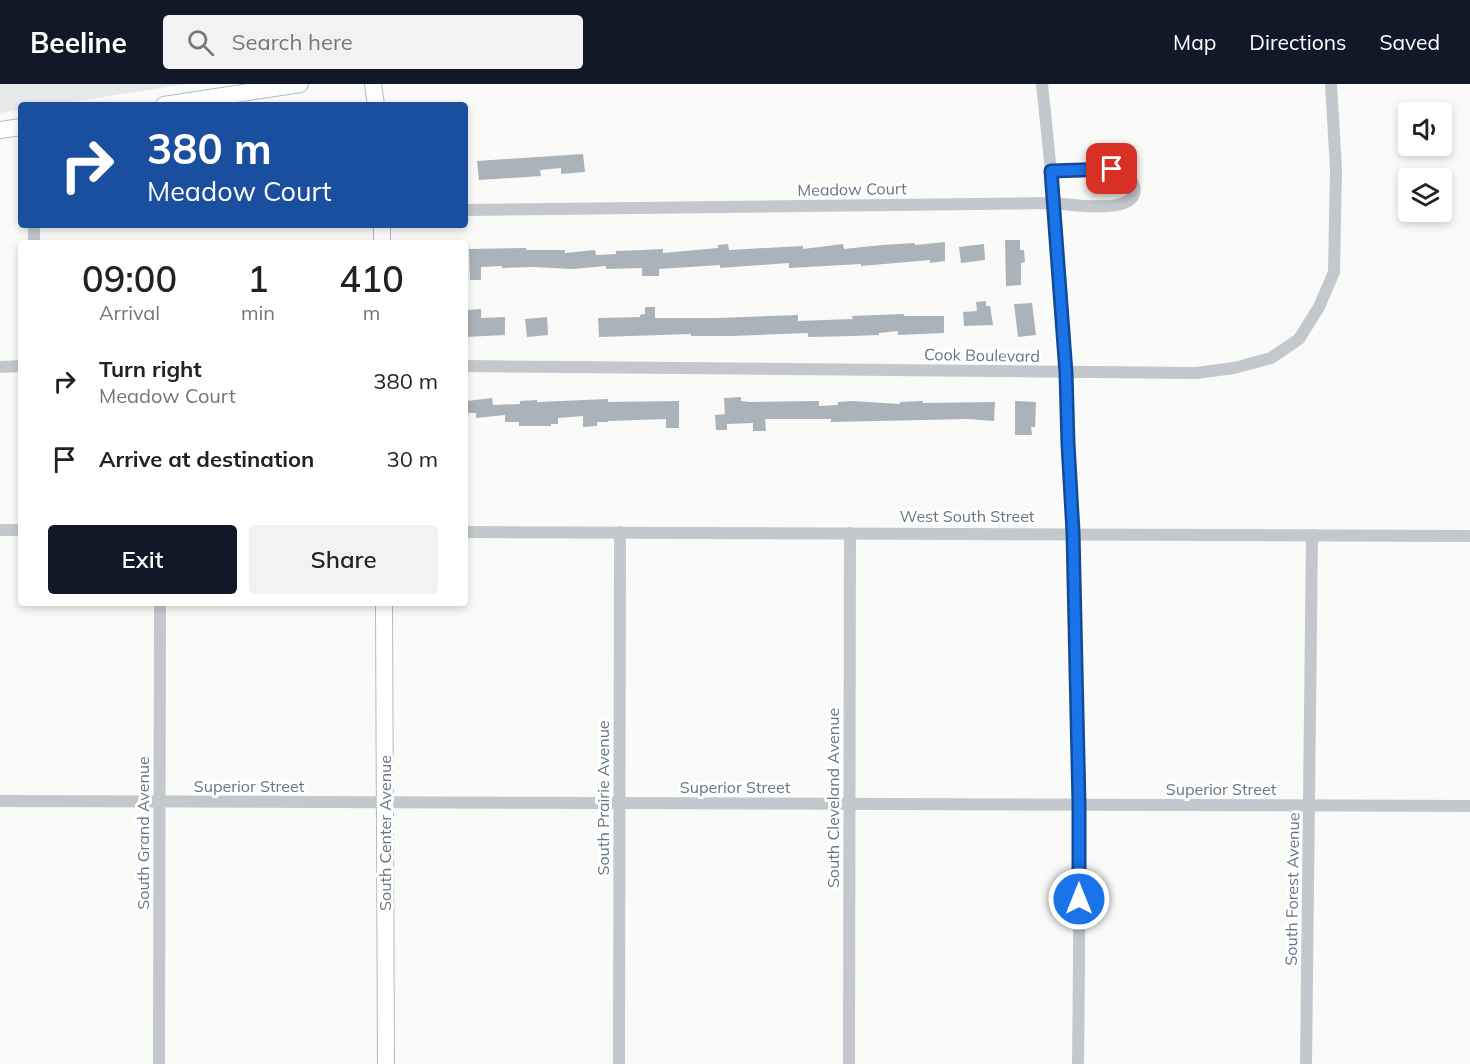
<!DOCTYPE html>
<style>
:root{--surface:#fff;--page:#f2f2f2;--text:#222;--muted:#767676;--accent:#111827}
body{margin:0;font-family:Mulish,sans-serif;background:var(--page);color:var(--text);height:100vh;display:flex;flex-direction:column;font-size:22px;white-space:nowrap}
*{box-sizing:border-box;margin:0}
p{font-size:20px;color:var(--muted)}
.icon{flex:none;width:33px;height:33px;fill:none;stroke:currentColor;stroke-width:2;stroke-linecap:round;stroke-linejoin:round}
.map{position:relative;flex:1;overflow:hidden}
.sheet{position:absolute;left:18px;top:156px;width:450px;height:366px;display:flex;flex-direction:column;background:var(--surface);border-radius:6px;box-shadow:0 3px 9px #0003}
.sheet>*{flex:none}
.banner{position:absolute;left:18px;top:18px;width:450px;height:126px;border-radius:6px;box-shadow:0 3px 9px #0003;background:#1a4fa0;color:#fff;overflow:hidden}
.fabs{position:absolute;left:1398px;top:18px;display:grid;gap:12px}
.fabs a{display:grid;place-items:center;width:54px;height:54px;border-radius:6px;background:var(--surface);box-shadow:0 3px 9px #0003;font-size:30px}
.pin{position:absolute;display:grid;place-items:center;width:51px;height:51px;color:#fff;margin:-26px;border-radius:12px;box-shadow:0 3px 9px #0006}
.me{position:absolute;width:66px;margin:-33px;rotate:0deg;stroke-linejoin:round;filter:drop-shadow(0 0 4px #0008)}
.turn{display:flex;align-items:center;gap:21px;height:126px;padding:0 30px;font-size:27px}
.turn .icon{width:78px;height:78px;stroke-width:2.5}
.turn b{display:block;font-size:42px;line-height:51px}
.eta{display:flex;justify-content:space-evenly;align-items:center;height:102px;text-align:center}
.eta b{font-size:36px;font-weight:600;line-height:42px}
.primary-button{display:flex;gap:12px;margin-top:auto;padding:12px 30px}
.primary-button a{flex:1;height:69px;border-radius:6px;background:var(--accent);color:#fff;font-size:24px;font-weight:600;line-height:69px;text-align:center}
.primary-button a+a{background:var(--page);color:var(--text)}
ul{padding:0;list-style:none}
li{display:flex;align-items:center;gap:18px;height:78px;padding:0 30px}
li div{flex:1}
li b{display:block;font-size:22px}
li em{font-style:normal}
header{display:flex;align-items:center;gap:36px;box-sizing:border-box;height:84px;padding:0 30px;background:var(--accent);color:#fff}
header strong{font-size:28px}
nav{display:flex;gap:33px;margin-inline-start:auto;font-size:21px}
.search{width:420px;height:54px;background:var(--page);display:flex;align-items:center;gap:15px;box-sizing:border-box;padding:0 21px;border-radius:6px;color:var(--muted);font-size:22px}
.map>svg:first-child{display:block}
</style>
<header>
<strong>Beeline</strong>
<div class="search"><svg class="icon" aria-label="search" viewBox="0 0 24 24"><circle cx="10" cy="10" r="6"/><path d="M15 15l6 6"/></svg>Search here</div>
<nav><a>Map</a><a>Directions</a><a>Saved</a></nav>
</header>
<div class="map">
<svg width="1470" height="980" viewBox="0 0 1470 980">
<rect width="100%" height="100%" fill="#fafaf8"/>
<path fill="#e8e9e9" d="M0,0H186L52,21H21V26L0,29Z"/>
<g fill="#aab3b9">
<path d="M583,70L585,88L561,90V84L540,86L541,92L479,96L477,77Z"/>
<path d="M1005,156H1020V166H1024L1025,178L1021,179V201L1006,202Z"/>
<path d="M945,158V177L930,179V176L861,182V180L789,184V179L720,184V181L659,185V192H642V184L606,185V182L573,185L533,183L502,184V182L481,183V196H470L469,165L526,164V166H565V169L595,166L596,171L616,170V167L642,166L663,165V169L718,164V161L728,160L729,166L803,162V165L843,160L844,165L882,161L915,159V161Z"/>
<path d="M984,160L985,176L961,179L959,163Z"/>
<path d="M986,217V222H990L993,241L964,242L963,228L977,227L976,218Z"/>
<path d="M1032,219L1036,251L1018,253L1014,220Z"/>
<path d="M645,223H655V234H718L798,231V237L853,235L852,232L904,230V232H944V249L898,251V247L879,249V251L853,252L808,253V249L732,252H691V250L599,253L598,234L640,233V231L645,230Z"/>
<path d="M481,225V234L505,233V251L465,253V226Z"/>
<path d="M547,233L548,251L527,253L525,235Z"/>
<path d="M741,313V317L750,318L819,317V322L838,321V318L852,317L900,320V318L923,317V319L995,318L994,337L968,335L831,338V335H765L766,347H753V339L727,340V346H716L715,331L725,330L724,314Z"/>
<path d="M492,314L493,321L520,320V317L537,316V318L608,315V318L679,317V344H666V335L608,337V338H597V342L583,343V332L558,334V340H551V342H519V338H505V331L476,334V329H468L467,317Z"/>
<path d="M1015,317L1036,318L1035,343H1031L1032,351H1015Z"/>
</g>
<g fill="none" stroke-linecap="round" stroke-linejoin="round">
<g stroke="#b3babf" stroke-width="18">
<g id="secondary">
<path d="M373,0L376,21"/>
<path d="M164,21L300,0"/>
<path d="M0,46L21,43"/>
<path d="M382,141V159"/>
<path d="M384,519L386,980"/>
</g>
</g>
<g stroke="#c3c8cc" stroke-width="12">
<path d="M1042,0C1052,96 1062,193 1066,290C1072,433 1077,576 1079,719C1080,806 1079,893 1078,980"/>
<path d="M465,126L1054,119C1075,121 1162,135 1126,87L1112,85L1051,87"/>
<path d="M34,159V141"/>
<path d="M465,282L1196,289L1234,284L1271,274L1299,255L1319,223L1334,188L1336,85L1331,0"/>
<path d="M0,283L21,282"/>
<path d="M0,446H21"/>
<path d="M465,448L1470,452"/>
<path d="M0,717L1470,722"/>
<path d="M159,980L160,519"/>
<path d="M619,980L620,448"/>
<path d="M849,980L850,449"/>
<path d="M1306,980L1312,451"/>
</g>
<use href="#secondary" stroke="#fff" stroke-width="16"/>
</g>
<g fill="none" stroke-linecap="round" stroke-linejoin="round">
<g stroke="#114b97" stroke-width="15">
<path id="route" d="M1079,815V721L1073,448L1068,360L1066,289L1051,87L1112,85"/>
</g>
<use href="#route" stroke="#1a73e8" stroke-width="10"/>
</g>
<g text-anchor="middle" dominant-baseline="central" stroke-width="6" stroke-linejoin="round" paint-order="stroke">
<g font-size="16" fill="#657683" stroke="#fff">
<text transform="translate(852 105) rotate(-1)">Meadow Court</text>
<text transform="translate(982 271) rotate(1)">Cook Boulevard</text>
<text x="967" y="432">West South Street</text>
<text x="249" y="702">Superior Street</text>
<text x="735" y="703">Superior Street</text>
<text x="1221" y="705">Superior Street</text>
<text transform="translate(603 714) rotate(-90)">South Prairie Avenue</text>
<text transform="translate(833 714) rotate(-90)">South Cleveland Avenue</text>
<text transform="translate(143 749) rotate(-90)">South Grand Avenue</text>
<text transform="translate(385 749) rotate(-90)">South Center Avenue</text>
<text transform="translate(1292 805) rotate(-89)">South Forest Avenue</text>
</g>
</g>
</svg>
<div class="fabs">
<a><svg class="icon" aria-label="sound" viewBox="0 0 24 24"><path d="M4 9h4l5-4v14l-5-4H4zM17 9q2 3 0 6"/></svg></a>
<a><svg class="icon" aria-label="layers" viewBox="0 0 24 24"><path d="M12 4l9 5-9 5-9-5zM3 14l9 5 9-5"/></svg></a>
</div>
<div class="pin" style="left:1112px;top:85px;background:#d93025"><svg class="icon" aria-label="arrive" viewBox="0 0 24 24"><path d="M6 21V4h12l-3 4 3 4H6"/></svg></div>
<svg class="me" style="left:1079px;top:815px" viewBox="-20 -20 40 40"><circle r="17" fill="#1a73e8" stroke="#fff" stroke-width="3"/><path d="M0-11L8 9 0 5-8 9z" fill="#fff"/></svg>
<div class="banner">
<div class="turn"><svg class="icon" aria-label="right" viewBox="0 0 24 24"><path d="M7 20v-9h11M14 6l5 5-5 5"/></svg><div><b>380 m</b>Meadow Court</div></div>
</div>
<section class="sheet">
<div class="eta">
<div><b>09:00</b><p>Arrival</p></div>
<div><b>1</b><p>min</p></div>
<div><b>410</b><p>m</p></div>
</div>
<ul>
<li><svg class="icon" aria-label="right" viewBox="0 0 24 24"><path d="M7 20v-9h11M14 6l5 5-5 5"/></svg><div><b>Turn right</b><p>Meadow Court</p></div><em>380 m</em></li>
<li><svg class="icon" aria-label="arrive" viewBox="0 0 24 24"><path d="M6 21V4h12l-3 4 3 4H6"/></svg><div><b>Arrive at destination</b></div><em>30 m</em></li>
</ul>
<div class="primary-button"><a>Exit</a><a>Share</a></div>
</section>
</div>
